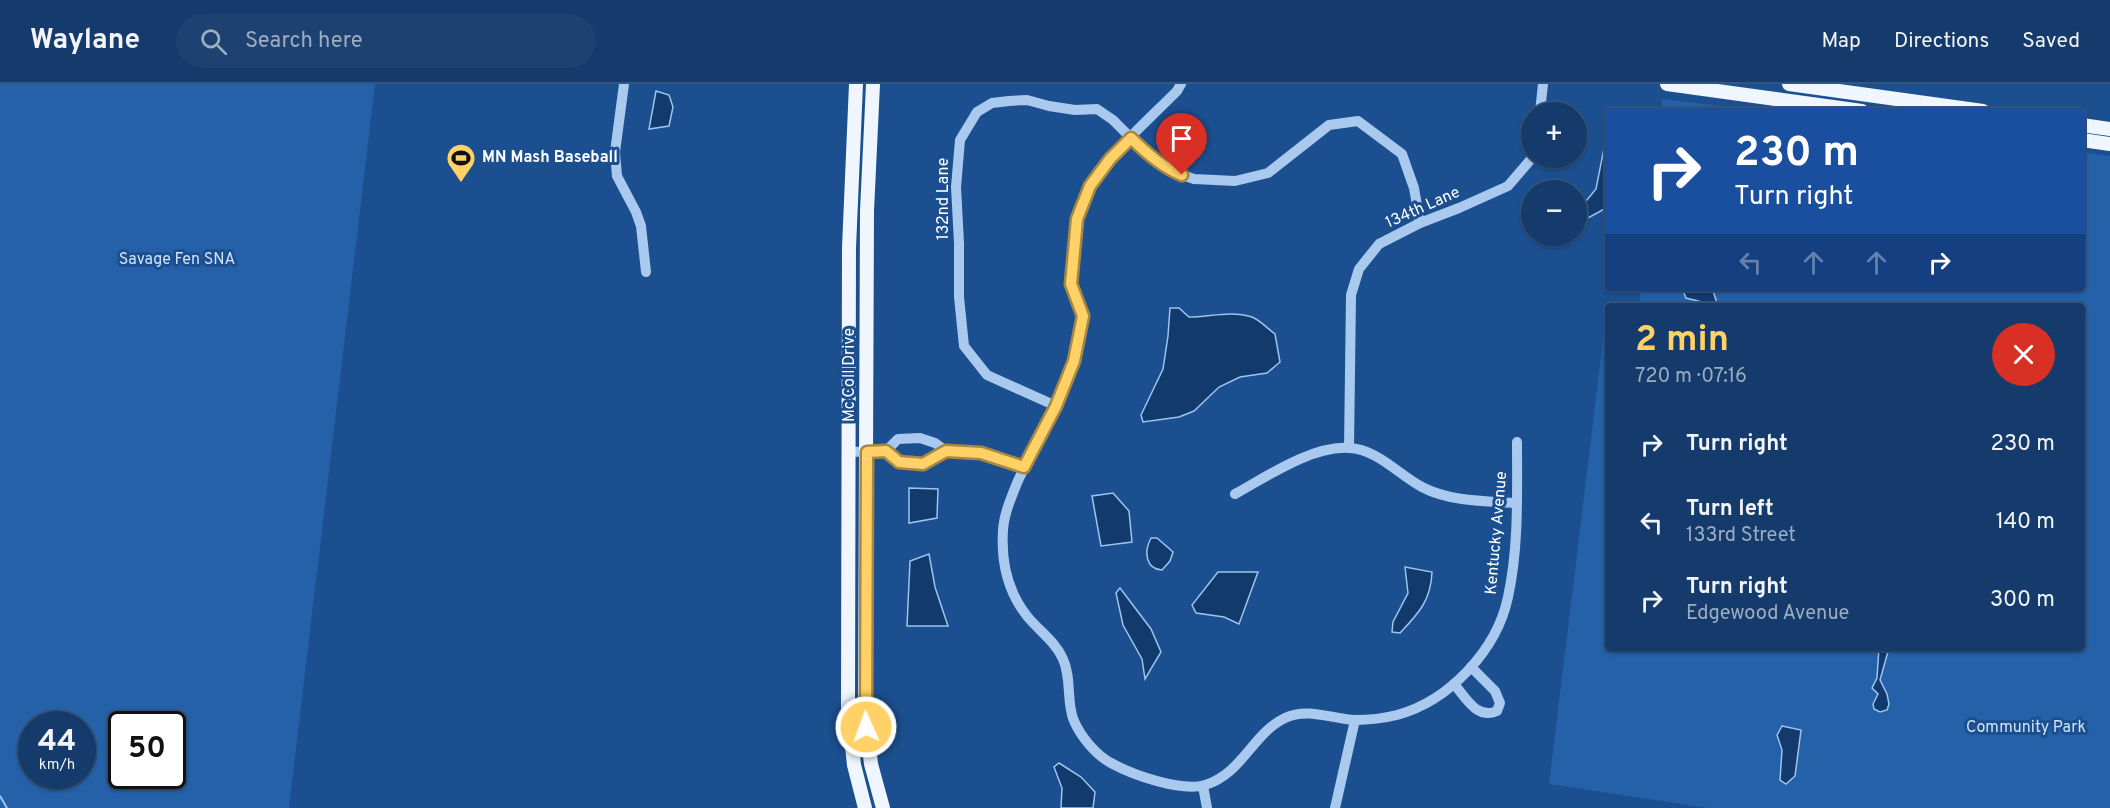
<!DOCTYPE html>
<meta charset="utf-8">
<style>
:root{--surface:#143b6b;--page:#1d4271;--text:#f1f3f6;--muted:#9dadc1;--line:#33557e;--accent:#ffd166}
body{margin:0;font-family:Overpass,sans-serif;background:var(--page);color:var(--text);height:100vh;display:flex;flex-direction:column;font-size:22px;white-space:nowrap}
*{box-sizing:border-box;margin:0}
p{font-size:20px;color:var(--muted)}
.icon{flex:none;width:33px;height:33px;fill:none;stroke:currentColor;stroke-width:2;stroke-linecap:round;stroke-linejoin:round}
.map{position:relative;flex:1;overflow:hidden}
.side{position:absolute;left:1605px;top:219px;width:480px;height:348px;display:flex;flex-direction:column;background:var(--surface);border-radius:6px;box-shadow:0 2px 4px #0004,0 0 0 2px var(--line)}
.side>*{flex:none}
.hud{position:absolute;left:1605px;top:24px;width:480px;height:183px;border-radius:6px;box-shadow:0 2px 4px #0004,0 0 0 2px var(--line);background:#1a4fa0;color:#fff;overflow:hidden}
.fabs{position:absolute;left:1521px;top:18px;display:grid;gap:12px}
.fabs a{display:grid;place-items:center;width:66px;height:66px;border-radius:50%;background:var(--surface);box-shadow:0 2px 4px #0004,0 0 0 2px var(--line);font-size:30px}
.speed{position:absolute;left:18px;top:627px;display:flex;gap:12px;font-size:30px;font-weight:700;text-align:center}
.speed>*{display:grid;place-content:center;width:78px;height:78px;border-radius:50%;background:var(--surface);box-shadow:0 2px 4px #0004,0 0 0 2px var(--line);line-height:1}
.speed small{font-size:15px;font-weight:400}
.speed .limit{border:3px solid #111;border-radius:9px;background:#fff;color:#111}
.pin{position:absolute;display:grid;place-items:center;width:51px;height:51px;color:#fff;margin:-62px -26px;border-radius:50% 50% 50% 0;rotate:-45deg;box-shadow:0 0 6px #0007}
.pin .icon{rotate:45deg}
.me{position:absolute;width:66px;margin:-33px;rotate:358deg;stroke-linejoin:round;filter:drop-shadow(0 0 4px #0008)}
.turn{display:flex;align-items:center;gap:21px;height:126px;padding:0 30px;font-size:27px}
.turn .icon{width:78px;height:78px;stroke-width:2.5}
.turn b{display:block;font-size:42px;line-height:51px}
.lanes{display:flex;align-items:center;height:57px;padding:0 30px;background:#0003;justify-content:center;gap:30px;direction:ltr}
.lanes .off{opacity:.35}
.round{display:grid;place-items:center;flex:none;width:63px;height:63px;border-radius:32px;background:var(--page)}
.summary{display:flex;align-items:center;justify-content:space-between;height:102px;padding:0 30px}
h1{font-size:36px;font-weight:700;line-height:45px;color:var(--accent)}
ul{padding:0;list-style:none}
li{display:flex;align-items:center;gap:18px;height:78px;padding:0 30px}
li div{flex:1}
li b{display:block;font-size:22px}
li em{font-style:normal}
header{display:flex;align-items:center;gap:36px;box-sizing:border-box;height:84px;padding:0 30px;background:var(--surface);border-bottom:2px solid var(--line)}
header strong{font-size:28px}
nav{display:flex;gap:33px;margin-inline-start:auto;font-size:21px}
.search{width:420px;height:54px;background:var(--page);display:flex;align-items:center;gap:15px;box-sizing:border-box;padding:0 21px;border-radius:33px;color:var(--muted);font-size:22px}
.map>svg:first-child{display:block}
</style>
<header>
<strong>Waylane</strong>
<div class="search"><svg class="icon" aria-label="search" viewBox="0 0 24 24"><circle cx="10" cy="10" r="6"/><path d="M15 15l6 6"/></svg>Search here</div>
<nav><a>Map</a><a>Directions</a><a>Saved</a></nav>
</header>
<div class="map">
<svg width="2110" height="724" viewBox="0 0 2110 724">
<rect width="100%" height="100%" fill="#1b4f8f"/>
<g fill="#2461a8" fill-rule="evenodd">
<path d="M0,0H375L289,724H0ZM82,640V692H32V640ZM172,640V692H122V640Z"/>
<path d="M1662,15L1763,27H1661Z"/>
<path d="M2082,68L2110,72V724H1708L1549,700L1604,248L1608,249V564H2082V222H1639L1641,204H2082Z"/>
</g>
<g fill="#123a6d" stroke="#9cc4f0" stroke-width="1.5">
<path d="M656,7L669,11L673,23L669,42L649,45Z"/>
<path d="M1608,44V123L1577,140V128L1596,105Z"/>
<path d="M1682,204H1712L1718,222L1686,214Z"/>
<path d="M1170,224H1179L1189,233C1210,233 1231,226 1252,233C1260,236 1268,245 1275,250L1280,278L1267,289L1240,293L1219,303L1194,327L1179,333L1143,338L1141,331L1163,285L1168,252Z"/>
<path d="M909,404L938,405L937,434L909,439Z"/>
<path d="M1113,409L1129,427L1132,458L1101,462L1092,412Z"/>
<path d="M1151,454H1157L1173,468L1170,477L1162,486C1145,485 1144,467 1151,454Z"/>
<path d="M929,470L935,503L948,542H907L910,477Z"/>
<path d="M1405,483L1432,488C1431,516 1419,529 1400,549L1392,548L1393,538L1408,509Z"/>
<path d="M1218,488H1258L1239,540L1224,533L1196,529L1192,521Z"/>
<path d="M1120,504L1151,545L1161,568L1145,595L1142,575L1123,541L1116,509Z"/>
<path d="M1879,564H1889L1880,596L1887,610L1889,620L1887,626L1880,628L1874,625L1873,620L1878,610L1872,604L1877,594Z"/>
<path d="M1782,642L1801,646L1795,692L1786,700L1780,696L1782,666L1777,651Z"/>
<path d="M1059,679L1081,693L1095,708L1093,724H1061L1062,704L1054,683Z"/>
</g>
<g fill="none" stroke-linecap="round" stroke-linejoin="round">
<path stroke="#9cc4f0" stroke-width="2" d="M0,712L7,724"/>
<g stroke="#a9c9ee" stroke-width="10">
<path d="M624,0L615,68L617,92L636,128L641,142L646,188"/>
<path d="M1181,0L1177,7C1118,66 1067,103 1072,196C1072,208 1079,218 1082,229C1083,240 1077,267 1074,278C1061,321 1035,358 1017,399C1011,414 1004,430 1003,446C1001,477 1008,508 1027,532C1039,547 1055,557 1063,575C1072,595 1066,619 1074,637C1081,653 1096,671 1111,679C1133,691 1181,708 1205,701C1242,690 1253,649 1285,634C1308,623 1331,635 1355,636C1367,636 1385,634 1397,631C1449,617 1497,566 1508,513C1519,463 1517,409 1517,358"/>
<path d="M1540,28L1543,0"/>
<path d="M1056,322L987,291L964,262L959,213V159L956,103L960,56L977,28L992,19L1009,17L1027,16L1049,22L1075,26L1097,25L1113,36L1146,69L1171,87L1194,95L1235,97L1268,89L1329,41L1358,37L1402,70L1414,104L1420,139"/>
<path d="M1349,364L1351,211L1359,185L1379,160L1420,139L1459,124L1508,102L1532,74"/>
<path d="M946,367C921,381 909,387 886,367L898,355L920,354L935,359L946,367L981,369L1024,383"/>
<path d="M849,368L886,367"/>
<path d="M1235,410C1266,393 1313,361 1349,364C1377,365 1399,391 1422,403C1450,418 1487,417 1517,419"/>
<path d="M1454,600C1466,614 1477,636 1497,627L1500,619L1495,607L1471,583"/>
<path d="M1203,702L1207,724"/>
<path d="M1335,724L1355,636"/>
</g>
<g stroke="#f0f6ff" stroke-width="14">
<path d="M856,0L849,164L848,624L854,681L865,724"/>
<path d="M873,0L867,127L865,624L871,680L883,724"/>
<path d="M1667,0L1862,27"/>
<path d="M1789,0L1983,27"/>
<path d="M2082,41L2110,45"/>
<path d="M2082,56L2110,60"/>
</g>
</g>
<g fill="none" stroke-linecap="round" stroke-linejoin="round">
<g stroke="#a68842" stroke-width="15">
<path id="route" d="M866,643L867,368L886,367L899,378L923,380L946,367L981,369L1024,383L1056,322L1074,277L1083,232L1071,200L1077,135L1090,102L1110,75L1131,54C1146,69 1162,83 1182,91"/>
</g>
<use href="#route" stroke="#ffd166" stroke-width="10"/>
</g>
<defs>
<g id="stadium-pin" transform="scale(1.5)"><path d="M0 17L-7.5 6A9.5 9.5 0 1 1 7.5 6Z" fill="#ffd166" stroke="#1b4f8f"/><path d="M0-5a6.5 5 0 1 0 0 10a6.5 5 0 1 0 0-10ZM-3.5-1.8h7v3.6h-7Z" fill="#111"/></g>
</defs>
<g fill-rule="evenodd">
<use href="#stadium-pin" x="461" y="74"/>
</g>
<g text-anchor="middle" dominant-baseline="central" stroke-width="6" stroke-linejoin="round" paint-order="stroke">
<g font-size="16" font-weight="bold" fill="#fff" stroke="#1b4f8f" text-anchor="start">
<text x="482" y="74">MN Mash Baseball</text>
</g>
<g font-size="16" fill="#fff" stroke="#1b4f8f">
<text transform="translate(944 115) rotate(-90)">132nd Lane</text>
<text transform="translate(1423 124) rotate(-24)">134th Lane</text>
<text transform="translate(850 291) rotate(-90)">Mc Coll Drive</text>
<text transform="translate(1497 449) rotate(-85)">Kentucky Avenue</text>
</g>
<g font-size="16" fill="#cfe3fa" stroke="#1b4f8f">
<text x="177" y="176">Savage Fen SNA</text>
<text x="2026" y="644">Community Park</text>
</g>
</g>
</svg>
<div class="fabs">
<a>+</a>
<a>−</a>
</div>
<div class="speed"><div>44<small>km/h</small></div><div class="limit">50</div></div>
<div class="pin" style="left:1182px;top:91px;background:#d93025"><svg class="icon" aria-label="arrive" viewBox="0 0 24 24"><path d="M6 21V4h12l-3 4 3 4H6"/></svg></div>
<svg class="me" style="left:866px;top:643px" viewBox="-20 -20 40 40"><circle r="17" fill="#ffd166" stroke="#fff" stroke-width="3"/><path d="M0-11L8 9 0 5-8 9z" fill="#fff"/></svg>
<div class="hud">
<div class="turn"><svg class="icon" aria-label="right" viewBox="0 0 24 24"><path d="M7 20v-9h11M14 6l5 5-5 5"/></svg><div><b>230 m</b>Turn right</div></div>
<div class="lanes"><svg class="icon off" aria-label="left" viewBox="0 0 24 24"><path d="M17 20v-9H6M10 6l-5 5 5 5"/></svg><svg class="icon off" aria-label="ahead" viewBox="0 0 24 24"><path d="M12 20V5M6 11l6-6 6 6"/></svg><svg class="icon off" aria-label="ahead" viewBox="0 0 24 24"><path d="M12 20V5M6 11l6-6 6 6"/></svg><svg class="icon" aria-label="right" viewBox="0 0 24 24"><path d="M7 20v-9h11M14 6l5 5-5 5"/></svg></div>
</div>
<section class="side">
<div class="summary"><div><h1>2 min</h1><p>720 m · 07:16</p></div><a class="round" style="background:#d93025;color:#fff"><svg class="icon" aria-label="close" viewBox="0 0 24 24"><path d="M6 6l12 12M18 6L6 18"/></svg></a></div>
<ul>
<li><svg class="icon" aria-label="right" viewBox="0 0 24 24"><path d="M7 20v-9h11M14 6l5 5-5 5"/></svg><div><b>Turn right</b></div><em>230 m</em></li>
<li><svg class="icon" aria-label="left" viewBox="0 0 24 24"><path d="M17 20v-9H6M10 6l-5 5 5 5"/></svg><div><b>Turn left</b><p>133rd Street</p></div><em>140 m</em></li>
<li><svg class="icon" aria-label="right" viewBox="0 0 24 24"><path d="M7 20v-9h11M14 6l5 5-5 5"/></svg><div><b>Turn right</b><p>Edgewood Avenue</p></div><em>300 m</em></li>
</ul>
</section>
</div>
